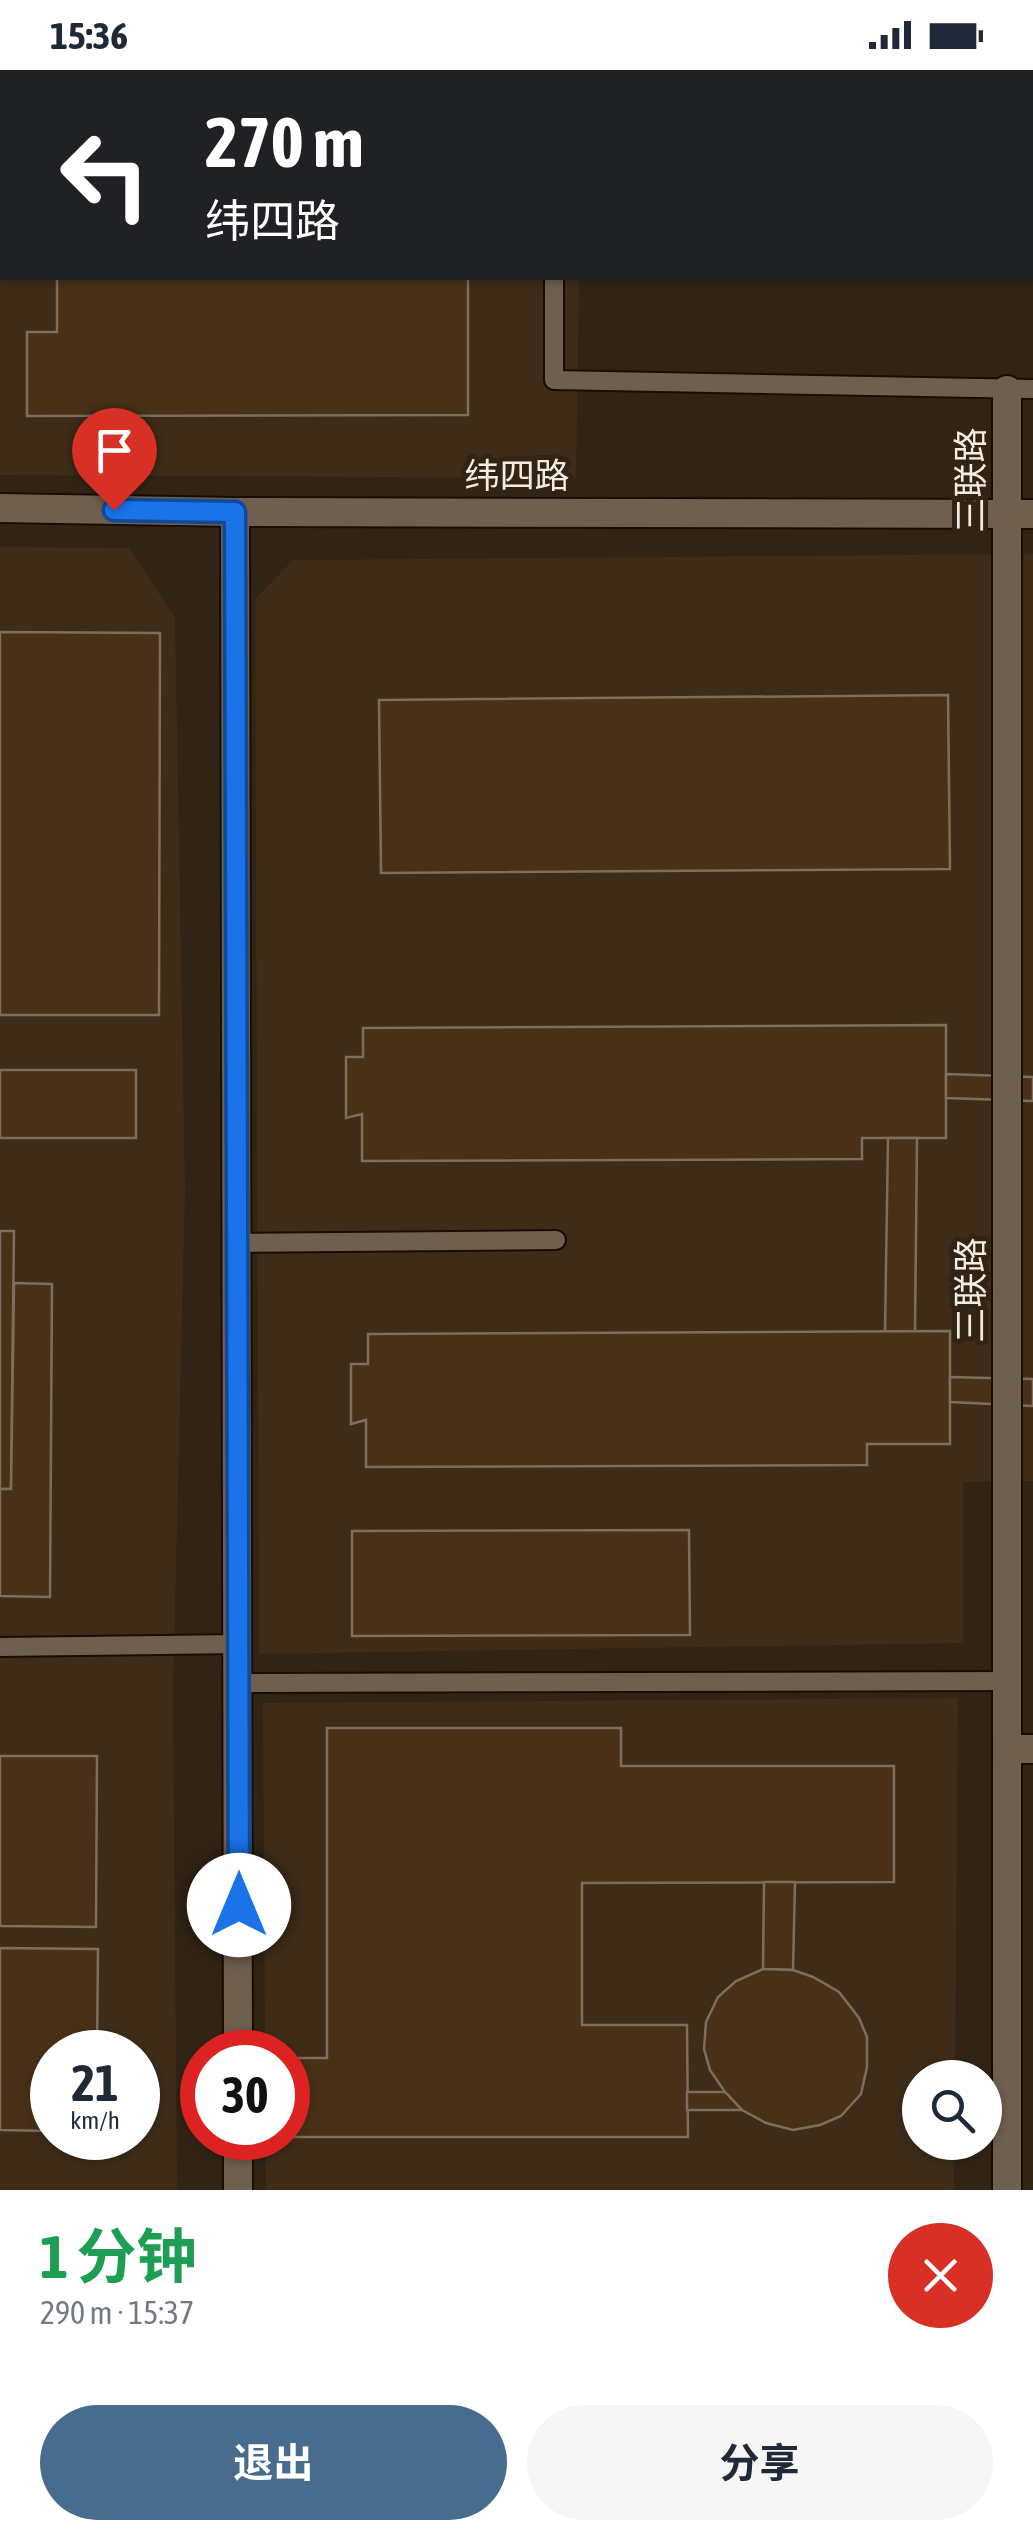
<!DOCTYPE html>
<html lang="zh">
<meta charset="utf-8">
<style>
:root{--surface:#fff;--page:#f6f6f7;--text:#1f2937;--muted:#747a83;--accent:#486c8e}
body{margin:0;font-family:"Asap Condensed","Noto Sans SC",sans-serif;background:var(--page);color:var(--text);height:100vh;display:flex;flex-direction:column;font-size:38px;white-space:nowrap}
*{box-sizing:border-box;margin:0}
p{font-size:32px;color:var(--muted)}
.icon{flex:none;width:55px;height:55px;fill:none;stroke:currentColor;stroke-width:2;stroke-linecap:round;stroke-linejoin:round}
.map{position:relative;height:2120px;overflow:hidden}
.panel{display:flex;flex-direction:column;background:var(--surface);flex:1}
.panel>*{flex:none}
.guide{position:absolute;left:0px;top:0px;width:1035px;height:210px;box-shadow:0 2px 8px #0004;background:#202124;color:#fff;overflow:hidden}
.fabs{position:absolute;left:902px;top:1990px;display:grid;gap:20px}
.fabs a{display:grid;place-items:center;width:100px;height:100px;border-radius:50%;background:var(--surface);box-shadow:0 2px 8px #0004;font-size:50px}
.speed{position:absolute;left:30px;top:1960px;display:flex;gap:20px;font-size:50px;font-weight:700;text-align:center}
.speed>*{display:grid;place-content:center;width:130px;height:130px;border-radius:50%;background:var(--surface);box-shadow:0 2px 8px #0004;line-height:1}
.speed small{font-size:25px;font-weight:400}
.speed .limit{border:15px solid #d22;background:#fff;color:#111}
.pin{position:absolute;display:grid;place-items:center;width:85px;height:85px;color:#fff;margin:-102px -42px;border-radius:50% 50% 50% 0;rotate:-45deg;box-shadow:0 0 10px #0007}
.pin .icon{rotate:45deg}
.me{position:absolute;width:110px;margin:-55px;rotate:0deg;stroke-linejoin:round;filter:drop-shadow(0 0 8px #0008)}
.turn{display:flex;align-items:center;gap:35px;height:210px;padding:0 40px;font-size:45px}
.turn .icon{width:130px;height:130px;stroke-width:2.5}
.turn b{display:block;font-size:70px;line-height:85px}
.round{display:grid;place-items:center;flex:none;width:105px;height:105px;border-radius:52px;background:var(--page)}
.headline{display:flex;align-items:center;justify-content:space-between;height:170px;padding:0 40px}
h1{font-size:60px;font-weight:700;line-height:75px;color:#1e9e55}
.primary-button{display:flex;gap:20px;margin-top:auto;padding:20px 40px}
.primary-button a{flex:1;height:115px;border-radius:60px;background:var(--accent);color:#fff;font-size:40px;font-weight:700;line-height:115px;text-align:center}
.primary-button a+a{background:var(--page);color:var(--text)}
.status{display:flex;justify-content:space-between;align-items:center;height:70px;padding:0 50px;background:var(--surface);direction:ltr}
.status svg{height:28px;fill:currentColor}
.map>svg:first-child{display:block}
</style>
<div class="status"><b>15:36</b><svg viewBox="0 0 49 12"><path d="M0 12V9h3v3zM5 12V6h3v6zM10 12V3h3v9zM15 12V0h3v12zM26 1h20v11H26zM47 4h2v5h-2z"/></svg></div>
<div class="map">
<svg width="1033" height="2120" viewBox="0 0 1033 2120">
<rect width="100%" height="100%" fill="#322415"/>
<g fill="#3e2c18" fill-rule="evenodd">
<path d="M0,0H581L2,2V208H579L576,408L0,405Z"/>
<path d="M0,477L129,478L175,548L185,1120L173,1621L177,2120H0ZM52,1982H138V2068H52Z"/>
<path d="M1033,484V1411L963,1412V1573L259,1584L255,529L293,490Z"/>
<path d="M958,1628L955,2007L920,2008V2072L954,2073V2120H266L265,2068H288V1982H265L263,1633Z"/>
</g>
<g fill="#483117" stroke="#7e6e5d" stroke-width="2.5">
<path d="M57,208H468V345L27,346V262H57Z"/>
<path d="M0,562L160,563L159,945H0Z"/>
<path d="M948,625L950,799L381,803L379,630Z"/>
<path d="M946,955V1068H862V1089L362,1091V1044L346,1048V987H363V958Z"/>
<rect x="0" y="1000" width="136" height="68"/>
<path d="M946,1004L1033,1007V1031L946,1028Z"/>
<path d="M888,1068H917L915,1261L885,1262Z"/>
<path d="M0,1161H14L11,1419H0Z"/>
<path d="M14,1213L52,1214L50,1527L0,1526V1419H11Z"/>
<path d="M950,1261V1374H867V1395L366,1397V1350L351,1354V1294H368V1264Z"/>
<path d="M950,1307L1033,1309V1336L950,1332Z"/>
<path d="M689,1460L690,1565L352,1566V1461Z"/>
<path d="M327,1658H621V1696H894V1812L582,1813V1955H687L688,2067H292V1988H327Z"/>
<path d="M0,1686H97L96,1857L0,1856Z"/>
<path d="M764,1812H795L793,1900L763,1899Z"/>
<path d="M0,1878L98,1879L97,1982H52V2061L0,2060Z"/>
<path d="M763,1899L793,1900L813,1907L839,1922L859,1948L867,1967V1997L861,2024L841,2046L820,2055L793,2060L766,2053L742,2040L725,2022L710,2000L704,1979L706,1952L718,1927L736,1911Z"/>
<path d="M687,2022H725L742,2040H687Z"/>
</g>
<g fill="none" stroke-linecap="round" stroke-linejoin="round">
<g stroke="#190d02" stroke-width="22">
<g id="service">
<path d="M554,0V2"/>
<path d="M554,208V310L1033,319"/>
<path d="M238,1173L556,1170"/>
<path d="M0,1577L240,1574"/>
<path d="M240,1613L1007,1611"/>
</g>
</g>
<g stroke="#190d02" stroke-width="32">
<g id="minor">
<path d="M1007,320V2120"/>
<path d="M235,442L238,1982"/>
<path d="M1007,1679H1033"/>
<path d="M238,2120V2068"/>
</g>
</g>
<g stroke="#190d02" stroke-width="32">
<path id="tertiary" d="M0,438L235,442L1033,444"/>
</g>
<use href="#service" stroke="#6f5f4f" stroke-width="18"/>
<use href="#minor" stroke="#6f5f4f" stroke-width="28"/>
<use href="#tertiary" stroke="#6f5f4f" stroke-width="28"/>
</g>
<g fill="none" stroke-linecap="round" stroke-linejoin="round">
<g stroke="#114b97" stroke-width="25">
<path id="route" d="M114,440L235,442L239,1835"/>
</g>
<use href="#route" stroke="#1a73e8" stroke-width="18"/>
</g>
<g text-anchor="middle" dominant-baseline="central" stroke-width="10" stroke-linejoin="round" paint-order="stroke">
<g font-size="35" fill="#f5ece2" stroke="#322415">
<text x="517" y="405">纬四路</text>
<text transform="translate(970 410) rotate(-90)">三联路</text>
<text transform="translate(970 1220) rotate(-90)">三联路</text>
</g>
</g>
</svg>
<div class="fabs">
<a><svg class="icon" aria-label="search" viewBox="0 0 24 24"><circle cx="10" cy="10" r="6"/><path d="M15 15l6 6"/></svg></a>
</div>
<div class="speed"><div>21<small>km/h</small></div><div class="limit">30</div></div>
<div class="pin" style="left:114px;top:440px;background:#d93025"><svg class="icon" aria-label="arrive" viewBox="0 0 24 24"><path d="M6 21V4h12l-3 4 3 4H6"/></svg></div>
<svg class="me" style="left:239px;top:1835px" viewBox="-20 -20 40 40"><circle r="19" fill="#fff"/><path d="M0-13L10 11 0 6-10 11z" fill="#1a73e8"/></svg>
<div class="guide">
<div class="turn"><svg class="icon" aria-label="left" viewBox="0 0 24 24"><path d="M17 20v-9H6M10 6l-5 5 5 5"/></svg><div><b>270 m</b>纬四路</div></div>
</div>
</div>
<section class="panel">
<div class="headline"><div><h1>1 分钟</h1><p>290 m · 15:37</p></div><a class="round" style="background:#d93025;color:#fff"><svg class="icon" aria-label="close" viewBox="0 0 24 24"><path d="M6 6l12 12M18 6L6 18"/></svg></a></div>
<div class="primary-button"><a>退出</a><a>分享</a></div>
</section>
